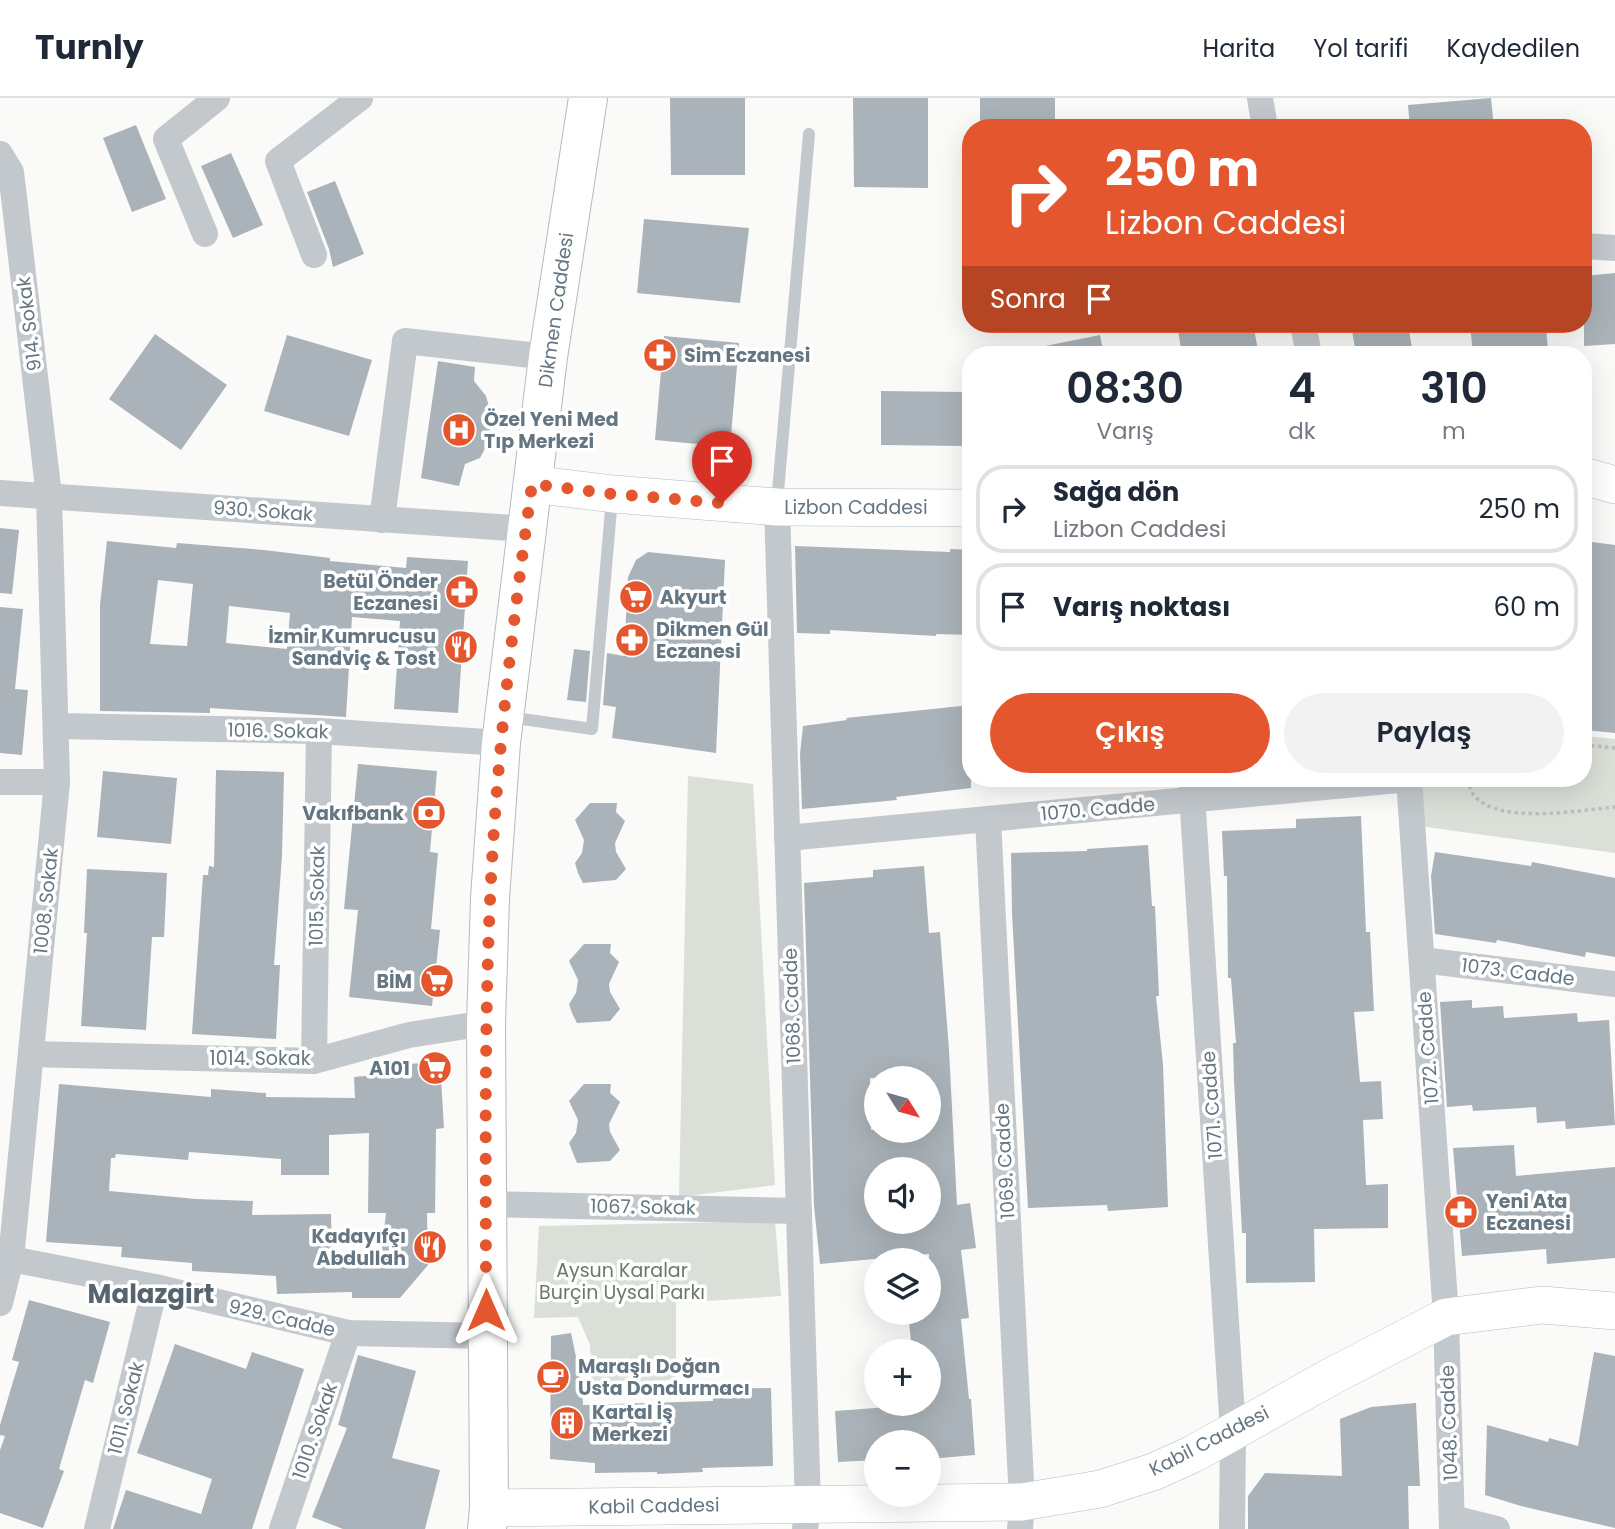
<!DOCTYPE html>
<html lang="tr">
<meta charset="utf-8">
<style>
:root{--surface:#fff;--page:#f2f2f3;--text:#1f2937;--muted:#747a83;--line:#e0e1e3;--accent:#e4572e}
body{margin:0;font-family:Poppins,sans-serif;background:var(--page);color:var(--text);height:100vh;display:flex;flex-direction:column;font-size:26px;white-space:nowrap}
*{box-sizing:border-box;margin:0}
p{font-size:23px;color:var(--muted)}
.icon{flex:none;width:38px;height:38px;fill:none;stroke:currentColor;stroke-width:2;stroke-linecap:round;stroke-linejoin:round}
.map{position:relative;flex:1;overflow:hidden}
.sheet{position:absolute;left:962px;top:248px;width:630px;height:441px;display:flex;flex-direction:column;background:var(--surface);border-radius:28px;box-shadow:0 7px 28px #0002}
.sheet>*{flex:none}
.hud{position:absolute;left:962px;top:21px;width:630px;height:214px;border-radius:28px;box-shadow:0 7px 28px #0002;background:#e4572e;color:#fff;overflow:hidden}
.needle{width:46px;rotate:127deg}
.tools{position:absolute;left:864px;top:968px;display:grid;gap:14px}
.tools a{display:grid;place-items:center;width:77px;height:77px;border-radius:50%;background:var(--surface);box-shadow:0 7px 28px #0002;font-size:35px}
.pin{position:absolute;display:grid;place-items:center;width:60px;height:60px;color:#fff;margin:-72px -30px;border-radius:50% 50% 50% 0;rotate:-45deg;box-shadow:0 0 7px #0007}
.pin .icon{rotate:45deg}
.me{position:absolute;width:77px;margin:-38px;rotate:0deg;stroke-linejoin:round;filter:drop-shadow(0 0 5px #0008)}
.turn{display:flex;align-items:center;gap:24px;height:147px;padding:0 28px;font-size:32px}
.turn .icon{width:91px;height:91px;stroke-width:2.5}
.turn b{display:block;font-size:49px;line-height:60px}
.then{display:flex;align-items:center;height:66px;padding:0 28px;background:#0003;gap:14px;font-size:26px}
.eta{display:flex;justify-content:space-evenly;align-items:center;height:119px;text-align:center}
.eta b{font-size:42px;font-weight:600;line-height:49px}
.action{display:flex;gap:14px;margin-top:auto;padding:14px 28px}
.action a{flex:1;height:80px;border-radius:42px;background:var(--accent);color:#fff;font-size:28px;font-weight:600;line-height:80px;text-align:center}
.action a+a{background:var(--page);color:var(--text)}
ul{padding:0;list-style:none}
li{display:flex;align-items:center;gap:21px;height:88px;margin:0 14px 10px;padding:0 14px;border:4px solid var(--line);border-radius:28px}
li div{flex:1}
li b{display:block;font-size:26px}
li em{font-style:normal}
header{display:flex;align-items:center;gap:42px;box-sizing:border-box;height:98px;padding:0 35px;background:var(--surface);border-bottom:2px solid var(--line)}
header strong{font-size:33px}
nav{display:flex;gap:38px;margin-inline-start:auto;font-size:24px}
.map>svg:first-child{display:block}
</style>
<header>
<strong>Turnly</strong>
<nav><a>Harita</a><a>Yol tarifi</a><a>Kaydedilen</a></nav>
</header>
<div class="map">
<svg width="1615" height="1431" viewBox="0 0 1615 1431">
<rect width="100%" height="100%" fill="#fafaf8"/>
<g fill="#dadfd7">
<path d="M1584,638L1615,641V755L1419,728L1406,681H1584Z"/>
<path d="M688,678L753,686L775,1087L679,1099Z"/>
<path d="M775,1123L781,1198L676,1205V1281L592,1290L590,1247L578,1219L534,1220L539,1128Z"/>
</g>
<g fill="#aab3b9" fill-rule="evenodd">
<path d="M670,0H745V77H671Z"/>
<path d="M853,0H928V90L854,89Z"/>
<rect x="980" y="0" width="75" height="30"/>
<path d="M1491,0L1494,30H1410L1408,7Z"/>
<path d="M136,27L166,101L132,114L103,40Z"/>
<path d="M231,55L263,127L233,140L201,68Z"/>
<path d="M335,83L364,156L333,169L329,151L307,94Z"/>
<path d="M644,121L749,130L740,205L637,195Z"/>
<path d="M1615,175V246L1584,248V178Z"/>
<path d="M1177,226H1253L1259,257H1182Z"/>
<path d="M1351,226H1408L1413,257H1356Z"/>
<path d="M1470,226H1546L1548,255L1473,257Z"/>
<path d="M155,236L227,287L181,352L109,301Z"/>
<path d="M287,237L372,262L349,338L264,313Z"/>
<path d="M1100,237L1104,257H1041L1040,249Z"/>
<path d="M664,238L739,245L730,349L655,342Z"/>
<path d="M438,263L475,269L474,283L486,298L492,320L488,345L480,360L465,366L459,388L421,380Z"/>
<path d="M881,293L964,294L963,348L881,347Z"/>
<path d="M0,430L19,432L12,496L0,495Z"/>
<path d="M107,443L176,450L177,445L264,452L330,460V463L406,470L407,459L468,463L458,615L394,611L400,523L352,519L346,619L210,610V615L100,613V507ZM158,482L193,486L187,548L150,546ZM229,508L290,515L287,551L226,545Z"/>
<path d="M1592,444L1615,447V635L1584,632V502Z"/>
<path d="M795,448L950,454V451L971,452V537L936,536V538L830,532V536L797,535Z"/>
<path d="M648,454L725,462L716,655L612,640L616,609L603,607L607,555L624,558L628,479L636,462Z"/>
<path d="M0,509L23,511L15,591L28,592L22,657L0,655Z"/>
<path d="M574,551L590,553L586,604L567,602Z"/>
<path d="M971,607V690L896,699L897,702L802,711L800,656L803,628L847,622L846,620Z"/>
<path d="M358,666L437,673L430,754L438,755L431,831L440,832L432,908L349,899L358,812L344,811Z"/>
<path d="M216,672L284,674L282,758L274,867H280L276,941L192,936L203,777H208L209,768L214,769Z"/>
<path d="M103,673L177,680L171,746L97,739Z"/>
<path d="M590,705H617L616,714L625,723L615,745L616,754L626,771L616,782L583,785L578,775L575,765L582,755L584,742L575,722Z"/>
<path d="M1361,718L1366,834H1370L1374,913L1354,914L1360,984L1381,983L1383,1021L1363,1022L1366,1087L1388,1086V1130L1314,1131L1315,1184L1246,1185V1135H1242L1234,983L1233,945H1236L1231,880H1228L1227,778H1224L1222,733L1296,730V721Z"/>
<path d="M1148,747L1152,808H1155L1159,898H1156L1163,967L1168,1109L1108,1113L1107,1107L1028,1110L1012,815L1011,755L1087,753V751Z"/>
<path d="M1435,754L1531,768L1532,764L1615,780V859L1586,854L1585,859L1497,842L1496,845L1435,836L1431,778Z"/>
<path d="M924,768L929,835L940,834L949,952L957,1107L970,1105L976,1150L961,1152L969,1220L961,1221L969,1301H971L975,1357L929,1361V1344H877V1362L838,1364L835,1313L929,1306V1253H912L908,1214H929V1156L820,1166L814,1108L804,785L873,779V772ZM870,980H929V1032H871ZM875,1071H929V1124H877Z"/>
<path d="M87,771L167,775L164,839H152L146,932L81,928L87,835H84Z"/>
<path d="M584,846H611L610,855L619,864L609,886L610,894L620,911L610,923L577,925L572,915L569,906L576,895L578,882L569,863Z"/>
<path d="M1472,902V910L1503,908L1504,920L1577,915L1578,924L1609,922L1615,1027L1566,1031L1565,1023L1537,1025L1536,1009L1473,1013L1472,1007L1447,1009L1440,904Z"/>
<path d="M440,964L444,1030L436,1031L435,1115H427L428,1167L400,1200H352V1194L277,1196L276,1178L192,1173V1165L121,1159L122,1149L46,1144L59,986L211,999V991L266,995V999L355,1000L354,979L376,977L375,968ZM369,1035L368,1115H386L381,1159L332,1161L331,1116L252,1117L253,1103L196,1101L109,1093L111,1060H115L116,1056L188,1062L189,1054L281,1061V1077H329V1037Z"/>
<path d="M584,986H611L610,995L620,1004L609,1026L610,1034L620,1052L610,1063L577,1065L569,1045L576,1035L578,1022L569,1003Z"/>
<path d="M1514,1047L1516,1078L1615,1069V1160L1547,1166L1546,1151L1462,1158L1453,1050Z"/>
<path d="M29,1202L110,1224L93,1285L85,1282L59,1371L64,1373L43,1430L0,1415V1352L5,1338L0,1337V1327L19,1264L12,1262Z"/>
<path d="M571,1235L582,1288L583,1307L713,1303V1291L771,1290L773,1368L702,1370L703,1374L657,1376V1374L595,1375V1365L550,1361L551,1238Z"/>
<path d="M175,1246L246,1271L252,1254L304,1271L252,1431H113L126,1392L201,1416L212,1381L137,1355Z"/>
<path d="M1594,1254L1615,1258V1430L1521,1408L1485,1397L1487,1327L1548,1344L1549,1340L1578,1348Z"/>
<path d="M358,1257L416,1273L392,1360L440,1372L425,1431H343L312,1419L347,1330L338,1327Z"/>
<path d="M1416,1305L1420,1388H1408L1409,1431H1248V1398L1265,1375L1342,1378L1340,1321L1371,1309Z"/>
</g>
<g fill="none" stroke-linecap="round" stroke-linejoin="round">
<g stroke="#b3babf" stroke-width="38">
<g id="secondary">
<path d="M1584,378L1615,387"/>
<path d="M532,386L613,396L777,409L971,410"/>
<path d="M489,1410L1022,1404L1100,1391L1153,1374L1193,1356L1332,1278L1446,1219L1542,1207L1615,1213"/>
</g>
</g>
<g stroke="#b5babe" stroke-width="40">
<path id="primary" d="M487,1431L489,1410L486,925L490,800L501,645L548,259L588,0"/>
</g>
<g stroke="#bbbfc2" stroke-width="3.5" stroke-dasharray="3.5 3.5" stroke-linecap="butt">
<path d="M1584,647L1615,650"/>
<path d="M1467,681C1469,685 1470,692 1473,696C1496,728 1581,712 1615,709"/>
</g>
<g stroke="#c3c8cc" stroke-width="12">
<path d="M777,405L809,36"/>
<path d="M508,619L592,631L612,400"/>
</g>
<g stroke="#c3c8cc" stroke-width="26">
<path d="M1260,0L1265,30"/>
<path d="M0,56L11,74L49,398L57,684L11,1161L0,1205"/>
<path d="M205,136L166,41L217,0"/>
<path d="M1584,148L1615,150"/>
<path d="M314,157L278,63L360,0"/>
<path d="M1303,226L1309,257"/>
<path d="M0,395L526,431"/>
<path d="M777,409L808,1407L805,1431"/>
<path d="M382,422L405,243L548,259"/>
<path d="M56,628L319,633L501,645"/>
<path d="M1191,681L1233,1333L1232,1431"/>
<path d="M1409,681L1446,1219L1452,1431"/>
<path d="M0,684H57"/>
<path d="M988,721L1022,1404L1020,1431"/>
<path d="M787,740L1409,681"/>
<path d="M1422,862L1615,886"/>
<path d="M31,956L314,963L409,937L486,925"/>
<path d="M314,963L319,633"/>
<path d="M486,1106L799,1113"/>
<path d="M0,1156L11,1161L155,1189L348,1235L487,1238"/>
<path d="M1453,1420L1497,1431"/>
<path d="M97,1431L155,1189"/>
<path d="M282,1431L348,1235"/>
</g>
<use href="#secondary" stroke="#fff" stroke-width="37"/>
<use href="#primary" stroke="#fff" stroke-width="38"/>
</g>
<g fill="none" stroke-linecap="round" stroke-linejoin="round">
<path stroke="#e4572e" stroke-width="12" stroke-dasharray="0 21.6" d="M486,1212C486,1076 484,939 490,803C496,664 513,524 532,386L613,396L722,405"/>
</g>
<defs>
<g id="pharmacy-disc" transform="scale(1.75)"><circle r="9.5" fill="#e4572e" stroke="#fff"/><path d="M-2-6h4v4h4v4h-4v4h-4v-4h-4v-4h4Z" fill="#fff"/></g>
<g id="hospital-disc" transform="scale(1.75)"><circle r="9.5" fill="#e4572e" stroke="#fff"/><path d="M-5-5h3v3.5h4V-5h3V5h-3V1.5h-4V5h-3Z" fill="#fff"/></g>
<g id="supermarket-disc" transform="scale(1.75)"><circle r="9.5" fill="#e4572e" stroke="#fff"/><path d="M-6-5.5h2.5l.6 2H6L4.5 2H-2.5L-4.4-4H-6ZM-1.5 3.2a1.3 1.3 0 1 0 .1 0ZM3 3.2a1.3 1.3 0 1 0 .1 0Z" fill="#fff"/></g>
<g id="restaurant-disc" transform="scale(1.75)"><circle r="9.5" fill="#e4572e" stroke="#fff"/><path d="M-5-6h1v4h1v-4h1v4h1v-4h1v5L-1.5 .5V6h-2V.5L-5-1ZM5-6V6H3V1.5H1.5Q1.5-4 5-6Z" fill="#fff"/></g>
<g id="bank-disc" transform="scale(1.75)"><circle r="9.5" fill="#e4572e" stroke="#fff"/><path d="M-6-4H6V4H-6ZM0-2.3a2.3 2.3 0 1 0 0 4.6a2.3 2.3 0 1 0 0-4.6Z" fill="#fff"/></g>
<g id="cafe-disc" transform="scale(1.75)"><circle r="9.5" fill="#e4572e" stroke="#fff"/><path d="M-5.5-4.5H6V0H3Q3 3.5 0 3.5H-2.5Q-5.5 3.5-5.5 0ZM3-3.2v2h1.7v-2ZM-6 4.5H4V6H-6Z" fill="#fff"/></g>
<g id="building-disc" transform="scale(1.75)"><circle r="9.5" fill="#e4572e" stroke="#fff"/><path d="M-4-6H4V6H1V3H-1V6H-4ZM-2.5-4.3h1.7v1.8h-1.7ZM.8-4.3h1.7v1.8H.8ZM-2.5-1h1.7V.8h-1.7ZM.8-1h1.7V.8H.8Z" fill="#fff"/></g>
</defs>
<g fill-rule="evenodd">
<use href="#pharmacy-disc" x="660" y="257"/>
<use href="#hospital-disc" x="459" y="332"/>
<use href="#pharmacy-disc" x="462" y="494"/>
<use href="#supermarket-disc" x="636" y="499"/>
<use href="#pharmacy-disc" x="632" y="542"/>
<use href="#restaurant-disc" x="461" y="549"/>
<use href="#bank-disc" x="429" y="715"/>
<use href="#supermarket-disc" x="437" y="883"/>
<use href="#supermarket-disc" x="435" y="970"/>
<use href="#pharmacy-disc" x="1461" y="1114"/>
<use href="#restaurant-disc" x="430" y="1149"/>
<use href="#cafe-disc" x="553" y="1279"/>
<use href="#building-disc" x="567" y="1325"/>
</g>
<g text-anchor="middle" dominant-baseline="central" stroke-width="7" stroke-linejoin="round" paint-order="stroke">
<g font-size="19" fill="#657683" stroke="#fff">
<text transform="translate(556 212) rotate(-82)">Dikmen Caddesi</text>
<text transform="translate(29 226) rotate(-97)">914. Sokak</text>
<text x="856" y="409">Lizbon Caddesi</text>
<text transform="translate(263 413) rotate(4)">930. Sokak</text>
<text transform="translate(278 633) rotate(1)">1016. Sokak</text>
<text transform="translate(1098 711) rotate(-5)">1070. Cadde</text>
<text transform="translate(317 798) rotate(-89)">1015. Sokak</text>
<text transform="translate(46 803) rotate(-84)">1008. Sokak</text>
<text transform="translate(1518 874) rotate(7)">1073. Cadde</text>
<text transform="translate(792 908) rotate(-92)">1068. Cadde</text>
<text transform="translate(1428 950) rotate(-94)">1072. Cadde</text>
<text x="260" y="960">1014. Sokak</text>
<text transform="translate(1212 1007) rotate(-94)">1071. Cadde</text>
<text transform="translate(1005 1063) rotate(-93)">1069. Cadde</text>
<text transform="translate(643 1109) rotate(1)">1067. Sokak</text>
<text transform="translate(282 1220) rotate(13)">929. Cadde</text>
<text transform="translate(126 1310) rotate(-76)">1011. Sokak</text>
<text transform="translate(1449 1325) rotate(-92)">1048. Cadde</text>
<text transform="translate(315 1333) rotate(-71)">1010. Sokak</text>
<text transform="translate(1209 1343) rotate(-27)">Kabil Caddesi</text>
<text transform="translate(654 1408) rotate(-1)">Kabil Caddesi</text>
</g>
<g font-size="19" font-weight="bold" fill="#657683" stroke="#fff" text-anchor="start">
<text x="684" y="257">Sim Eczanesi</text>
<text x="484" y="321">Özel Yeni Med<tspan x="484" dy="22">Tıp Merkezi</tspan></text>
<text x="438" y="483" text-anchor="end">Betül Önder<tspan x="438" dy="22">Eczanesi</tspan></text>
<text x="660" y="499">Akyurt</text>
<text x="656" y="531">Dikmen Gül<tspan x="656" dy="22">Eczanesi</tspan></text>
<text x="436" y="538" text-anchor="end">İzmir Kumrucusu<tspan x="436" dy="22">Sandviç &amp; Tost</tspan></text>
<text x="404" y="715" text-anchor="end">Vakıfbank</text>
<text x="412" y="883" text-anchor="end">BİM</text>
<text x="410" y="970" text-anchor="end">A101</text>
<text x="1486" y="1103">Yeni Ata<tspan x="1486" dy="22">Eczanesi</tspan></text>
<text x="406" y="1138" text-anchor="end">Kadayıfçı<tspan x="406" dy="22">Abdullah</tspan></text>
<text x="578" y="1268">Maraşlı Doğan<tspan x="578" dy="22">Usta Dondurmacı</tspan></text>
<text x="592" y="1314">Kartal İş<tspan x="592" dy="22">Merkezi</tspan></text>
</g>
<g font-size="19" fill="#687a64" stroke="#fff">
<text x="622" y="1172">Aysun Karalar<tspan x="622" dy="22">Burçin Uysal Parkı</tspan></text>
</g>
<g font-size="26" font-weight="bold" fill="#57646e" stroke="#fff">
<text x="151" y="1196">Malazgirt</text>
</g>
</g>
</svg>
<div class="tools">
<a><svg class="needle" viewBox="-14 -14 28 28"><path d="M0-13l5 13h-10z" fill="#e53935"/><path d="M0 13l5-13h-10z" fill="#747a83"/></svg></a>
<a><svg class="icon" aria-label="sound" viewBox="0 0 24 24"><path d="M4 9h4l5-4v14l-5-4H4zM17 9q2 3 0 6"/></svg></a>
<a><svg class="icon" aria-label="layers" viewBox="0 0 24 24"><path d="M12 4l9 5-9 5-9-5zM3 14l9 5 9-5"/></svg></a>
<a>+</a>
<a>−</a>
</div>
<div class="pin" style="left:722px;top:405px;background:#d93025"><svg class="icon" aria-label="arrive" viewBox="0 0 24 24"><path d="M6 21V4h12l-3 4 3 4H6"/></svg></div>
<svg class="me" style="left:486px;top:1212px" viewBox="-20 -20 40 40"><path d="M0-17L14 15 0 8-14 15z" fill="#e4572e" stroke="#fff" stroke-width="4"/></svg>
<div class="hud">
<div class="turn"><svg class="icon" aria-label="right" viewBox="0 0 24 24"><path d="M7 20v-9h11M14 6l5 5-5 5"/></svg><div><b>250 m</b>Lizbon Caddesi</div></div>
<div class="then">Sonra<svg class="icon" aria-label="arrive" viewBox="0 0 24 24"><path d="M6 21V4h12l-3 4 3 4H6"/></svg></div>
</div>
<section class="sheet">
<div class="eta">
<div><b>08:30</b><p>Varış</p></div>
<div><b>4</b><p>dk</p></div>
<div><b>310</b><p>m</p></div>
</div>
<ul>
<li><svg class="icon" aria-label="right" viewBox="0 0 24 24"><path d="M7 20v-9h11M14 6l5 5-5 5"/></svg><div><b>Sağa dön</b><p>Lizbon Caddesi</p></div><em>250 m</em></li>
<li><svg class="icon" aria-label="arrive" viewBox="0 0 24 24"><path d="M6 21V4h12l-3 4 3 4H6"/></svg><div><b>Varış noktası</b></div><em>60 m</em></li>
</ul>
<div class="action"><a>Çıkış</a><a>Paylaş</a></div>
</section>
</div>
